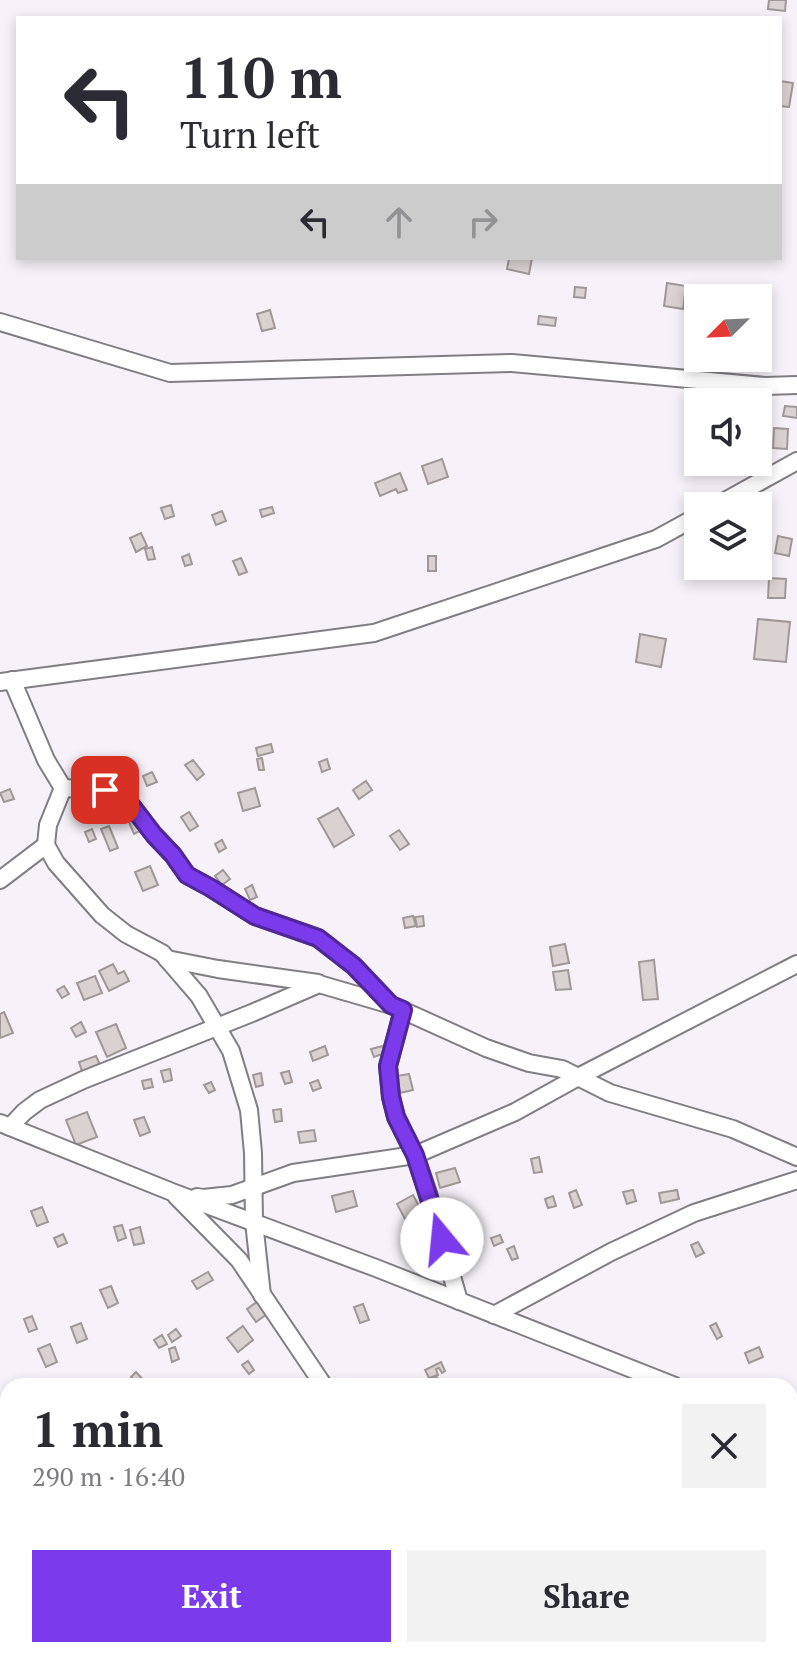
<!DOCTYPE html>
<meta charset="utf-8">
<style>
:root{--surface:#fff;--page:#f2f2f3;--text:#2b2b33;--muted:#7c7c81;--accent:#7c3aed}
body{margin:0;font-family:"PT Serif",serif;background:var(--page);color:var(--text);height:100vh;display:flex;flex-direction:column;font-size:30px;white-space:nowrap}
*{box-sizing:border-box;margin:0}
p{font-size:26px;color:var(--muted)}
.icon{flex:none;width:44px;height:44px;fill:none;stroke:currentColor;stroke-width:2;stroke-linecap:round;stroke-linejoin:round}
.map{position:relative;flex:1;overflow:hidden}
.drawer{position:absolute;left:0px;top:1378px;width:798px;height:280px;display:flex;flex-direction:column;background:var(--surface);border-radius:24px 24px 0 0;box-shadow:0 4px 12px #0003}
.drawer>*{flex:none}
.top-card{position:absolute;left:16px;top:16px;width:766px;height:244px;border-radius:0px;box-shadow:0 4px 12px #0003;background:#fff;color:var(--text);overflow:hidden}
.needle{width:52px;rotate:246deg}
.buttons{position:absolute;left:684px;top:284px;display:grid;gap:16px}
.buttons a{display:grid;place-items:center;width:88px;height:88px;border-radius:0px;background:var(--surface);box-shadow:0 4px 12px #0003;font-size:40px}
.pin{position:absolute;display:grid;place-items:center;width:68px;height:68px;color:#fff;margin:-34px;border-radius:16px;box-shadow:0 4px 12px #0006}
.me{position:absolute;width:88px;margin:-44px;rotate:343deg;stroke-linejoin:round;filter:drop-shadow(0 0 6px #0008)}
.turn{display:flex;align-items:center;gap:28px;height:168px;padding:0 32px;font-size:36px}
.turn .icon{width:104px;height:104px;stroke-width:2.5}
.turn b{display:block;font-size:56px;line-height:68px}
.lanes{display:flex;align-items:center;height:76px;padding:0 32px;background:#0003;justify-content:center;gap:40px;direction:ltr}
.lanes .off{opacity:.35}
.round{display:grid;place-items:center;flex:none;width:84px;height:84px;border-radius:0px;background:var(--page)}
.headline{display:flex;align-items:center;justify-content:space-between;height:136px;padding:0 32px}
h1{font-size:48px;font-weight:700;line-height:60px}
.button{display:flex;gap:16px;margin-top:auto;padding:16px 32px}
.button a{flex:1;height:92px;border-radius:0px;background:var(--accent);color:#fff;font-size:32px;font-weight:700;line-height:92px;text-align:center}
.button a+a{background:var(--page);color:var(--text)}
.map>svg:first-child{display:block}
</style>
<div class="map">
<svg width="797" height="1658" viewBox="0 0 797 1658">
<rect width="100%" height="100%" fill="#f7f2f9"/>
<g fill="#dad2d0" stroke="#a09896" stroke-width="2">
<path d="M769,0H786L785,11L768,9Z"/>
<path d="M780,81L793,83L789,107L780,106Z"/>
<path d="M509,258H532L529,274L507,269Z"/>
<path d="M667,283L686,286L683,309L664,306Z"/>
<path d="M575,287L586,288L585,298L574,297Z"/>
<path d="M270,310L275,328L262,331L257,314Z"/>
<path d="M539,316L556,318L555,326L538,324Z"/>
<path d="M785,406L797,407V418L783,416Z"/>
<path d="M774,428L788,429L787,449L773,448Z"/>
<path d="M442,459L448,477L428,484L422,466Z"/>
<path d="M400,473L407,490L398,493L396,489L380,496L375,483Z"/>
<path d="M171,505L174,516L165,519L161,508Z"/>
<path d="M272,507L274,513L262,517L260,510Z"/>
<path d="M222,511L226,521L216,525L212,515Z"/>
<path d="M141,533L147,546L136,552L130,538Z"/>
<path d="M778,536L792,539L789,556L775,553Z"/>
<path d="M152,547L155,559L148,560L145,549Z"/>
<path d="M189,554L192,564L185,566L182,557Z"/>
<rect x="428" y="556" width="8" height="15"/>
<path d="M241,558L247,572L239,575L233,561Z"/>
<path d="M769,578L786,579L785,598H768Z"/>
<path d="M758,619L790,622L786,662L754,659Z"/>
<path d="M640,634L666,639L661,667L636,662Z"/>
<path d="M271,744L273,752L258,756L256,748Z"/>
<path d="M262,758L264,770H259L257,759Z"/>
<path d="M327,759L330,769L322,772L319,762Z"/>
<path d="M193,760L204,774L197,780L185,765Z"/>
<path d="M152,772L157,782L147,786L143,776Z"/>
<path d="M366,781L372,790L359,799L353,790Z"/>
<path d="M255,788L260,806L243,811L238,793Z"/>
<path d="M10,789L14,799L4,802L0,793Z"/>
<path d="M338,808L354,835L334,847L318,819Z"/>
<path d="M189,812L198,826L190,831L181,817Z"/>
<path d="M134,817L140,831L134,834L128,820Z"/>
<path d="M109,826L118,848L110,851L101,829Z"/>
<path d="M92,829L96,839L89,842L85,832Z"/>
<path d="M399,830L409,844L400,850L390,836Z"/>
<path d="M222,840L226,848L219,852L215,844Z"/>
<path d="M150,866L158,885L143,891L135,872Z"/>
<path d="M223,870L230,879L222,885L215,876Z"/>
<path d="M252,885L257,897L250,900L245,889Z"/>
<path d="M413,916L416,926L405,928L403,918Z"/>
<path d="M423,916L424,926L417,927L415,917Z"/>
<path d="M565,944L569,963L553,966L550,947Z"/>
<path d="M654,960L658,999L643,1000L639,962Z"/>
<path d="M113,964L118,974L124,971L129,981L109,991L99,971Z"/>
<path d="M568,970L571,989L556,990L553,972Z"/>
<path d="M95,976L102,993L84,1000L77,983Z"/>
<path d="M64,986L69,994L62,998L57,990Z"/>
<path d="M4,1012L13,1033L0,1038V1014Z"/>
<path d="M81,1022L86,1032L76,1037L71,1028Z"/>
<path d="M116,1024L126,1048L107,1057L96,1032Z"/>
<path d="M325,1046L328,1055L313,1061L310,1052Z"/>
<path d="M383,1046L385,1053L374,1057L371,1049Z"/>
<path d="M96,1056L100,1065L82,1071L79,1062Z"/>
<path d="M170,1069L172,1080L164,1082L161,1071Z"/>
<path d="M289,1071L292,1082L285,1084L281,1073Z"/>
<path d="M261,1073L263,1085L256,1087L253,1075Z"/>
<path d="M409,1074L413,1090L400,1093L397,1076Z"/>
<path d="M151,1079L153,1087L144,1089L142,1081Z"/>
<path d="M318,1080L321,1088L313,1091L310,1083Z"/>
<path d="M211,1082L215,1090L209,1093L204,1085Z"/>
<path d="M281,1109L282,1121L275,1122L273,1110Z"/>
<path d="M87,1112L97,1137L76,1145L66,1120Z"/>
<path d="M144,1117L150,1132L140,1136L134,1120Z"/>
<path d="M314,1130L316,1141L300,1143L298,1132Z"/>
<path d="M539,1157L542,1172L534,1173L531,1159Z"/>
<path d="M455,1168L460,1182L440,1188L436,1173Z"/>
<path d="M576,1190L582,1205L574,1208L569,1193Z"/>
<path d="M633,1190L636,1201L627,1204L623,1192Z"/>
<path d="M677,1190L679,1199L661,1203L659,1193Z"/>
<path d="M353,1191L357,1206L336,1212L332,1196Z"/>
<path d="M413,1195L421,1210L405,1219L397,1204Z"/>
<path d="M553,1196L556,1206L548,1208L545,1199Z"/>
<path d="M42,1207L48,1222L37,1226L31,1211Z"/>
<path d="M464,1217L469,1236L461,1238L456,1219Z"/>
<path d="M122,1225L126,1238L118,1241L114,1227Z"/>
<path d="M140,1227L144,1243L134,1245L130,1230Z"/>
<path d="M63,1234L67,1243L58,1247L54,1238Z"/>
<path d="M500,1235L503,1242L494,1246L491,1238Z"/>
<path d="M698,1242L704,1253L696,1257L691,1245Z"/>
<path d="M514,1246L518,1258L512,1260L507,1249Z"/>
<path d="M208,1272L213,1280L197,1289L192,1281Z"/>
<path d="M111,1286L118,1303L108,1308L100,1290Z"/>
<path d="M258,1301L267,1314L256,1322L247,1309Z"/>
<path d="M363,1304L369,1320L360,1323L354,1307Z"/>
<path d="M32,1316L37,1329L29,1332L24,1319Z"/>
<path d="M81,1323L87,1339L77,1343L71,1327Z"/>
<path d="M716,1323L722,1336L717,1339L710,1326Z"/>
<path d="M243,1326L253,1340L238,1352L227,1338Z"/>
<path d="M176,1329L181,1336L172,1342L168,1335Z"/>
<path d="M162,1335L167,1344L159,1348L154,1340Z"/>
<path d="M50,1344L57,1362L46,1367L38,1349Z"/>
<path d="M175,1347L179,1359L172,1362L169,1349Z"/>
<path d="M759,1347L763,1357L749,1363L745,1353Z"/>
<path d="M248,1361L254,1370L249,1374L242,1365Z"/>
<path d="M441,1362L445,1371L442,1373L439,1368L436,1369L438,1375L429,1378L425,1370Z"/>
<path d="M136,1372L147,1384L145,1386H140L131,1377Z"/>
<path d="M436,1376L442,1386H432L428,1380Z"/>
<path d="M777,1650H789L790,1652L782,1658L776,1651Z"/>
</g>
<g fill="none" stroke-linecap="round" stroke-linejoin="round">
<g stroke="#817e83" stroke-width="20">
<g id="minor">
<path d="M0,322L170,373L512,363L765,386L797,385"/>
<path d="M716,506L797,461"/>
<path d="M12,680L46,760L63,788L48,825L46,845L56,863L102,915L126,934L162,953L199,996L231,1051L249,1110L253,1153L254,1222L262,1295"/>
<path d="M0,682L374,633L656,539L698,516"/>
<path d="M63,788L105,790L128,801L154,835L173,855L187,875L211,888L255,916L318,938L354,966L390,1004"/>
<path d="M0,880L46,845"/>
<path d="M167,959L218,969L318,983"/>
<path d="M403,1010L388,1066L391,1097L396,1117L415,1155L428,1193L459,1301"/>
<path d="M0,1123L172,1192L376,1268L675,1386"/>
<path d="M10,1127L24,1112L40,1100L83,1080L252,1013L319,984L391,1005L486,1048L529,1063L562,1069L610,1093L733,1129L797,1157"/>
<path d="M176,1196L239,1260L324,1386"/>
<path d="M197,1197L203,1198L232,1195L293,1173L415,1155L515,1112L580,1076L797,964"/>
<path d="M494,1315L611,1252L694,1213L797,1180"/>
<path d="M790,1435L797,1432"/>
<path d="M790,1600L797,1604"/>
<path d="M494,1650L496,1658"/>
<path d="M645,1650L650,1658"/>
</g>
</g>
<use href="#minor" stroke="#fff" stroke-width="16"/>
</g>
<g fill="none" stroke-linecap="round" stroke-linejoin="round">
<g stroke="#51269a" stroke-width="20">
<path id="route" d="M105,790L128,801L154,835L173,855L187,875L211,888L255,916L318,938L354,966L391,1005L403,1010L388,1066L391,1097L396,1117L415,1155L442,1239"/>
</g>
<use href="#route" stroke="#7c3aed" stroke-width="14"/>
</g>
</svg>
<div class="buttons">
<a><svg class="needle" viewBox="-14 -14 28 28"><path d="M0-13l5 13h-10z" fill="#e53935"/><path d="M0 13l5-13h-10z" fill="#7c7c81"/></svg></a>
<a><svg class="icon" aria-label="sound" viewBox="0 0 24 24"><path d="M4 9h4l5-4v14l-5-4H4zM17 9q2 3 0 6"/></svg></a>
<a><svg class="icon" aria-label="layers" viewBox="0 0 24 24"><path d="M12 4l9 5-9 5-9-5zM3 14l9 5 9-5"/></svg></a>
</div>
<div class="pin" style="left:105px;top:790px;background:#d93025"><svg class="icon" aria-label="arrive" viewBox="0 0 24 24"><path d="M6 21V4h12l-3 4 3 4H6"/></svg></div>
<svg class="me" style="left:442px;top:1239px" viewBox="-20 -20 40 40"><circle r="19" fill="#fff"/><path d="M0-13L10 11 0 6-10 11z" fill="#7c3aed"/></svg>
<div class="top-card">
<div class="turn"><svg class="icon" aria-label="left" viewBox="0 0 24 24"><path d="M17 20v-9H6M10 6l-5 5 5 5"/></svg><div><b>110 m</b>Turn left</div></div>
<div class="lanes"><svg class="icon" aria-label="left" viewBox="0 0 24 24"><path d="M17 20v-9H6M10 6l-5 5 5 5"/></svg><svg class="icon off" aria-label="ahead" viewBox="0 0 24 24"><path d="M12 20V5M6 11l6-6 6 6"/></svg><svg class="icon off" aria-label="right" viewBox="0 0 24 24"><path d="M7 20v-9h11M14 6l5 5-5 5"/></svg></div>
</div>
<section class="drawer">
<div class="headline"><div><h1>1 min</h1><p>290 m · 16:40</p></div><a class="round"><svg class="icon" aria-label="close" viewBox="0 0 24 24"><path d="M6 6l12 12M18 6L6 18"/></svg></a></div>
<div class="button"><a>Exit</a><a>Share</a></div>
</section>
</div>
